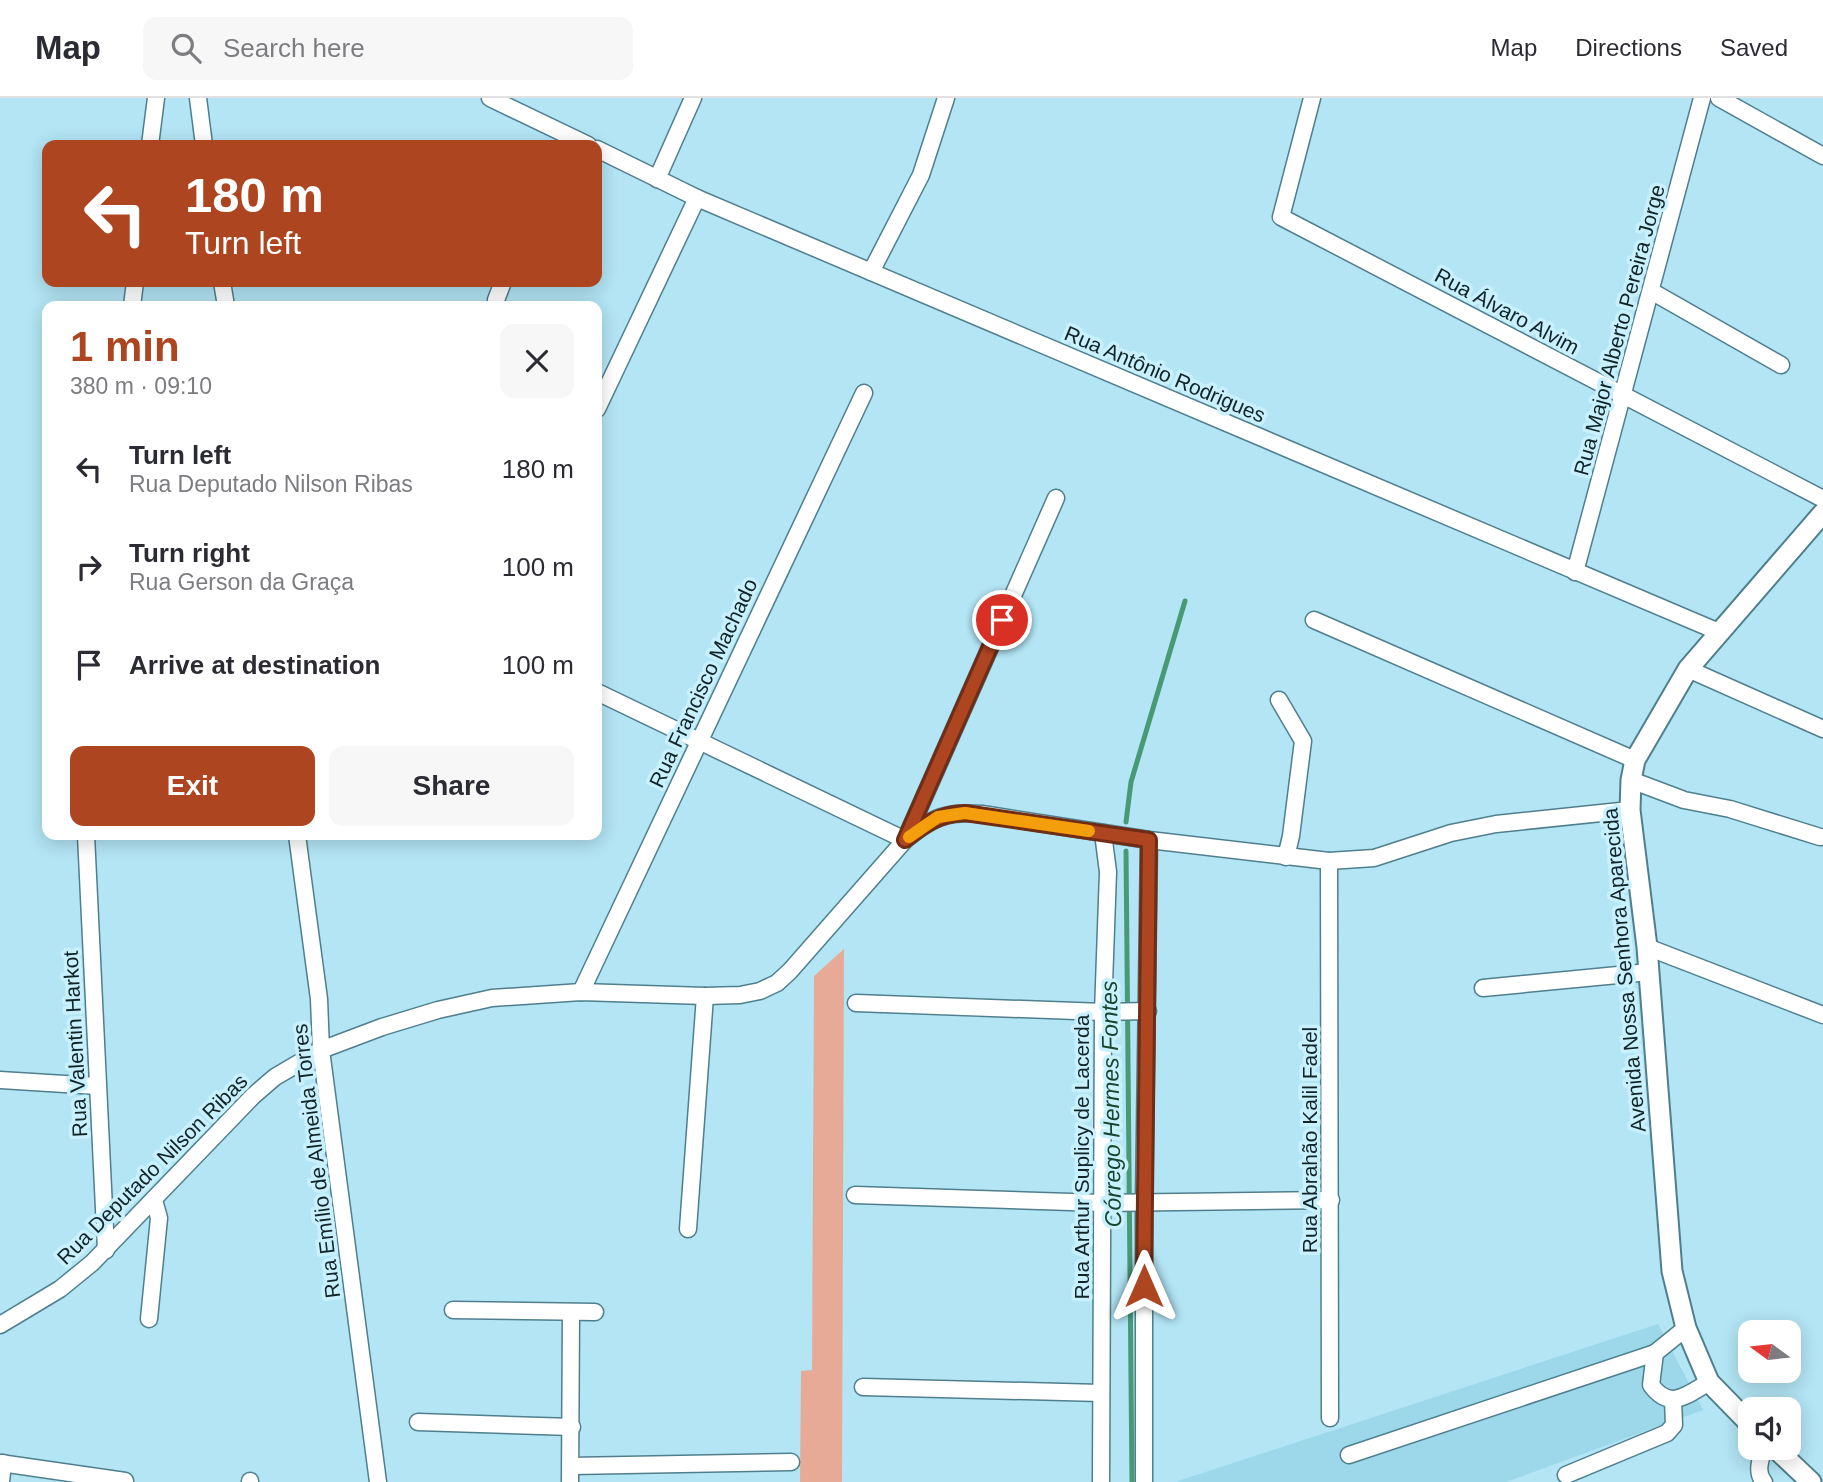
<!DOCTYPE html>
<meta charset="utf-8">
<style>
:root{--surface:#fff;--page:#f7f7f7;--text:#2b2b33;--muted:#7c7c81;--line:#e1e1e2;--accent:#ac4520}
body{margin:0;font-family:Helvetica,sans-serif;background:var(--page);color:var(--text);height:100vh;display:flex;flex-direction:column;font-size:26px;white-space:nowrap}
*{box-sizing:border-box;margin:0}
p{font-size:23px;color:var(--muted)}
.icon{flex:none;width:38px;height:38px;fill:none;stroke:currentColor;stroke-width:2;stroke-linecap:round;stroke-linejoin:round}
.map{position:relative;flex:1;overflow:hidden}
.details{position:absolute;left:42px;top:203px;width:560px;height:539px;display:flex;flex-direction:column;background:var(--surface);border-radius:14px;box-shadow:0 4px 18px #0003}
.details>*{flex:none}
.top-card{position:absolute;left:42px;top:42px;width:560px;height:147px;border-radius:14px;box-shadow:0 4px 18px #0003;background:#ac4520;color:#fff;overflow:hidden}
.needle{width:46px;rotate:285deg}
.tools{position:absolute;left:1738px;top:1222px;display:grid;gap:14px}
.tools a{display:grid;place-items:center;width:63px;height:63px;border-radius:14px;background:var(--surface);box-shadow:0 4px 18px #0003;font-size:35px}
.pin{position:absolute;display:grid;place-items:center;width:60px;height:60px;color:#fff;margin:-30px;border:4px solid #fff;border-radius:50%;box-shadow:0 2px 7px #0007}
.me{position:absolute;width:77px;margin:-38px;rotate:0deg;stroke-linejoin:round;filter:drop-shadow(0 0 5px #0008)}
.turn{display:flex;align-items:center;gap:24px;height:147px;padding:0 28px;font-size:32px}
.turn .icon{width:91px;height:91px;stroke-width:2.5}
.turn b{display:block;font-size:49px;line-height:60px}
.round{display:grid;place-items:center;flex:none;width:74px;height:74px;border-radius:14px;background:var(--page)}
.summary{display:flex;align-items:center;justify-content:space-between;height:119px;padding:0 28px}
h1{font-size:42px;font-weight:700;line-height:52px;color:var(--accent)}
.primary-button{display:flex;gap:14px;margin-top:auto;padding:14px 28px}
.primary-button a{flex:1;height:80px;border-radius:14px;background:var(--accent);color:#fff;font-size:28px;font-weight:700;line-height:80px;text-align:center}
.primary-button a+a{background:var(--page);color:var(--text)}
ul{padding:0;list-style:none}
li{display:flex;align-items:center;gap:21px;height:98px;padding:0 28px}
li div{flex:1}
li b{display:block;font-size:26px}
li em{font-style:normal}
header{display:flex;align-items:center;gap:42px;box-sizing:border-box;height:98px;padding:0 35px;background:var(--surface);border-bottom:2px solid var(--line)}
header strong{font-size:33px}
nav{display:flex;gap:38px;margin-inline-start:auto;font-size:24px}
.search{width:490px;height:63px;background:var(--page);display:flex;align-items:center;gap:18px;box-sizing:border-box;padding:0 24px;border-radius:14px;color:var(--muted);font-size:26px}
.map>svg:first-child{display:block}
</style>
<header>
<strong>Map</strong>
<div class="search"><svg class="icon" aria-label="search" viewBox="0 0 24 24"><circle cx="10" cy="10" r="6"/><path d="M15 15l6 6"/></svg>Search here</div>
<nav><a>Map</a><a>Directions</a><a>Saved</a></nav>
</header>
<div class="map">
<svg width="1823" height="1384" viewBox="0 0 1823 1384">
<rect width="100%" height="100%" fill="#b3e5f5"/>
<path fill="#9dd8ea" d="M1658,1226L1703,1312L1506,1384H1175Z"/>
<path fill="#e7aa96" d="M844,851L842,1384H800L801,1273L812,1272L814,878Z"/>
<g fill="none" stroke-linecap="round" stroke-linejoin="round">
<g stroke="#489a75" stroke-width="5">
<path d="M1126,724L1131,684L1185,503"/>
<path d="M1126,753L1132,1384"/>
</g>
<g stroke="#4f7f8d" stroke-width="19">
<g id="minor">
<path d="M198,0L204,47"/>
<path d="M490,0L588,47"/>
<path d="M1312,0L1281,119L1823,401"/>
<path d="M1719,0L1823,58"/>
<path d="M150,47L156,0"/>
<path d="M597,51L697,100L1719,534"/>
<path d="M657,81L693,0"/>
<path d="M871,174L921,77L946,0"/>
<path d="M222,184L226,208"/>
<path d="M1651,193L1781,267"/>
<path d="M496,202L503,184"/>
<path d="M132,208L135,184"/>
<path d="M597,311L697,100"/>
<path d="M1575,474L1702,0"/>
<path d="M1314,522L1635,662"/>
<path d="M1688,571L1823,631"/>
<path d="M597,594L905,742"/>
<path d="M1279,602L1303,643L1291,738L1286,759"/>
<path d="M1631,682L1684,702L1730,711L1820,739"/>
<path d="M86,737L106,1152"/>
<path d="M297,737L319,901L321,952L378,1384"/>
<path d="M906,740L1056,400"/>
<path d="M1329,763L1330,1320"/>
<path d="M1647,849L1823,917"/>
<path d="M1483,890L1649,874"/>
<path d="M581,894L864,295"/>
<path d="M856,905L1103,914L1148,913"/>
<path d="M0,982L97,988"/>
<path d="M855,1097L1102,1105L1331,1102"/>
<path d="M688,1131L705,898"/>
<path d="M453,1212L595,1214"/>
<path d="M149,1221L159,1120L154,1102"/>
<path d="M0,1227L60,1191L92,1165L253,998L275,979L321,952L382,929L438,912L492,900L581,894L705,898L740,897L760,893L777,885L790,873L905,742C933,719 946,713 982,716L1149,742L1329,763L1374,760L1451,735L1496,726L1630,712"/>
<path d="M1686,1230L1655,1255L1651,1287C1670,1313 1687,1297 1709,1284"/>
<path d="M863,1289L1101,1295"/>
<path d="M418,1324L572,1329"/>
<path d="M1349,1357L1655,1255"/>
<path d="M0,1365L125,1383"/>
<path d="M571,1368L791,1364"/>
<path d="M1566,1377L1667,1335L1674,1327L1673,1302"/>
<path d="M1,1384L3,1365"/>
<path d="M250,1384V1383"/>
<path d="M570,1384L571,1215"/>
<path d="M1101,1384L1103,914L1108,774L1103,735"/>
<path d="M1144,1384V1104L1149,742"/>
<path d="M1764,1384C1755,1374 1761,1361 1764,1349"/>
</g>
</g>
<g stroke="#4f7f8d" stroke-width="23">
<g id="major">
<path d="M1750,1326L1709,1284L1686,1230L1672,1173L1647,849L1630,712L1631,682L1635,662L1688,571L1823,415"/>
<path d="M1774,1349L1811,1384"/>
</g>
</g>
<use href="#minor" stroke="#fff" stroke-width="16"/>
<use href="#major" stroke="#fff" stroke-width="19"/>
</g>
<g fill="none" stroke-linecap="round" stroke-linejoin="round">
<g stroke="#702d15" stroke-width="18">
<path id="route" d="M1002,522L905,742C925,726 939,716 965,715L1149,742L1144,1188"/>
</g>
<use href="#route" stroke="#ac4520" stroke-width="12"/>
<path stroke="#f59e0b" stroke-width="12" d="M909,739L938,719L965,715L1089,733"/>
</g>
<g text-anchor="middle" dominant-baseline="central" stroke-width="7" stroke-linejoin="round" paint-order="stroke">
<g font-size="21" fill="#10242a" stroke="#c9f1fd">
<text transform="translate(1507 213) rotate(28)">Rua Álvaro Alvim</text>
<text transform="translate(1619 232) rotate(-75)">Rua Major Alberto Pereira Jorge</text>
<text transform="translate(1165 276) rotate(23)">Rua Antônio Rodrigues</text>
<text transform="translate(703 585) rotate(-65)">Rua Francisco Machado</text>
<text transform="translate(1624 872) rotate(-95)">Avenida Nossa Senhora Aparecida</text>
<text transform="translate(75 946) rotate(-93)">Rua Valentin Harkot</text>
<text transform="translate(1309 1042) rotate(-90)">Rua Abrahão Kalil Fadel</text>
<text transform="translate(1081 1059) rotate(-90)">Rua Arthur Suplicy de Lacerda</text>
<text transform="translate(316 1063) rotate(-97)">Rua Emílio de Almeida Torres</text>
<text transform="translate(152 1071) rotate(-45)">Rua Deputado Nilson Ribas</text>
</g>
<g font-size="23" font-style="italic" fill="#18452f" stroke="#c9f1fd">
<text transform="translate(1111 1006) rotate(-91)">Córrego Hermes Fontes</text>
</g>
</g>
</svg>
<div class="tools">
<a><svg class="needle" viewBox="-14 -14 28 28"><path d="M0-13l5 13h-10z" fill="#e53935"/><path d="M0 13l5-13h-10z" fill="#7c7c81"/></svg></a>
<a><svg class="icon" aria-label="sound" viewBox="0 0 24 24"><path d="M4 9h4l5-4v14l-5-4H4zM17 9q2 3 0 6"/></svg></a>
</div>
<div class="pin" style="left:1002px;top:522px;background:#d93025"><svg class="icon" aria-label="arrive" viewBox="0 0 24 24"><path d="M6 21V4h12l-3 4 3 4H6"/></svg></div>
<svg class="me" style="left:1144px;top:1188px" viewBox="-20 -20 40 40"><path d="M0-17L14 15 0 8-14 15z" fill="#ac4520" stroke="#fff" stroke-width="4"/></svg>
<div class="top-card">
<div class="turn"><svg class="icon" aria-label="left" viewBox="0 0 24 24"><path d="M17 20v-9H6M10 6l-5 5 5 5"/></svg><div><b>180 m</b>Turn left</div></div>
</div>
<section class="details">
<div class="summary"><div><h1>1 min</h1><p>380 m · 09:10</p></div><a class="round"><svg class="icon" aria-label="close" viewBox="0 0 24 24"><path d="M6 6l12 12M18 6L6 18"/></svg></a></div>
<ul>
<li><svg class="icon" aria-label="left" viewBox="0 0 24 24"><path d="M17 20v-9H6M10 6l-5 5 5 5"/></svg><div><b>Turn left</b><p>Rua Deputado Nilson Ribas</p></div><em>180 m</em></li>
<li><svg class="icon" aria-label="right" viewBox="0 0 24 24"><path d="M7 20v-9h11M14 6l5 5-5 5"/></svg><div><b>Turn right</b><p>Rua Gerson da Graça</p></div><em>100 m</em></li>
<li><svg class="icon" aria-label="arrive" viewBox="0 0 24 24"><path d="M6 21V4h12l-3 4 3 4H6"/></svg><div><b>Arrive at destination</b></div><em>100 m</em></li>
</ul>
<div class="primary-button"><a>Exit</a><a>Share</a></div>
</section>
</div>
